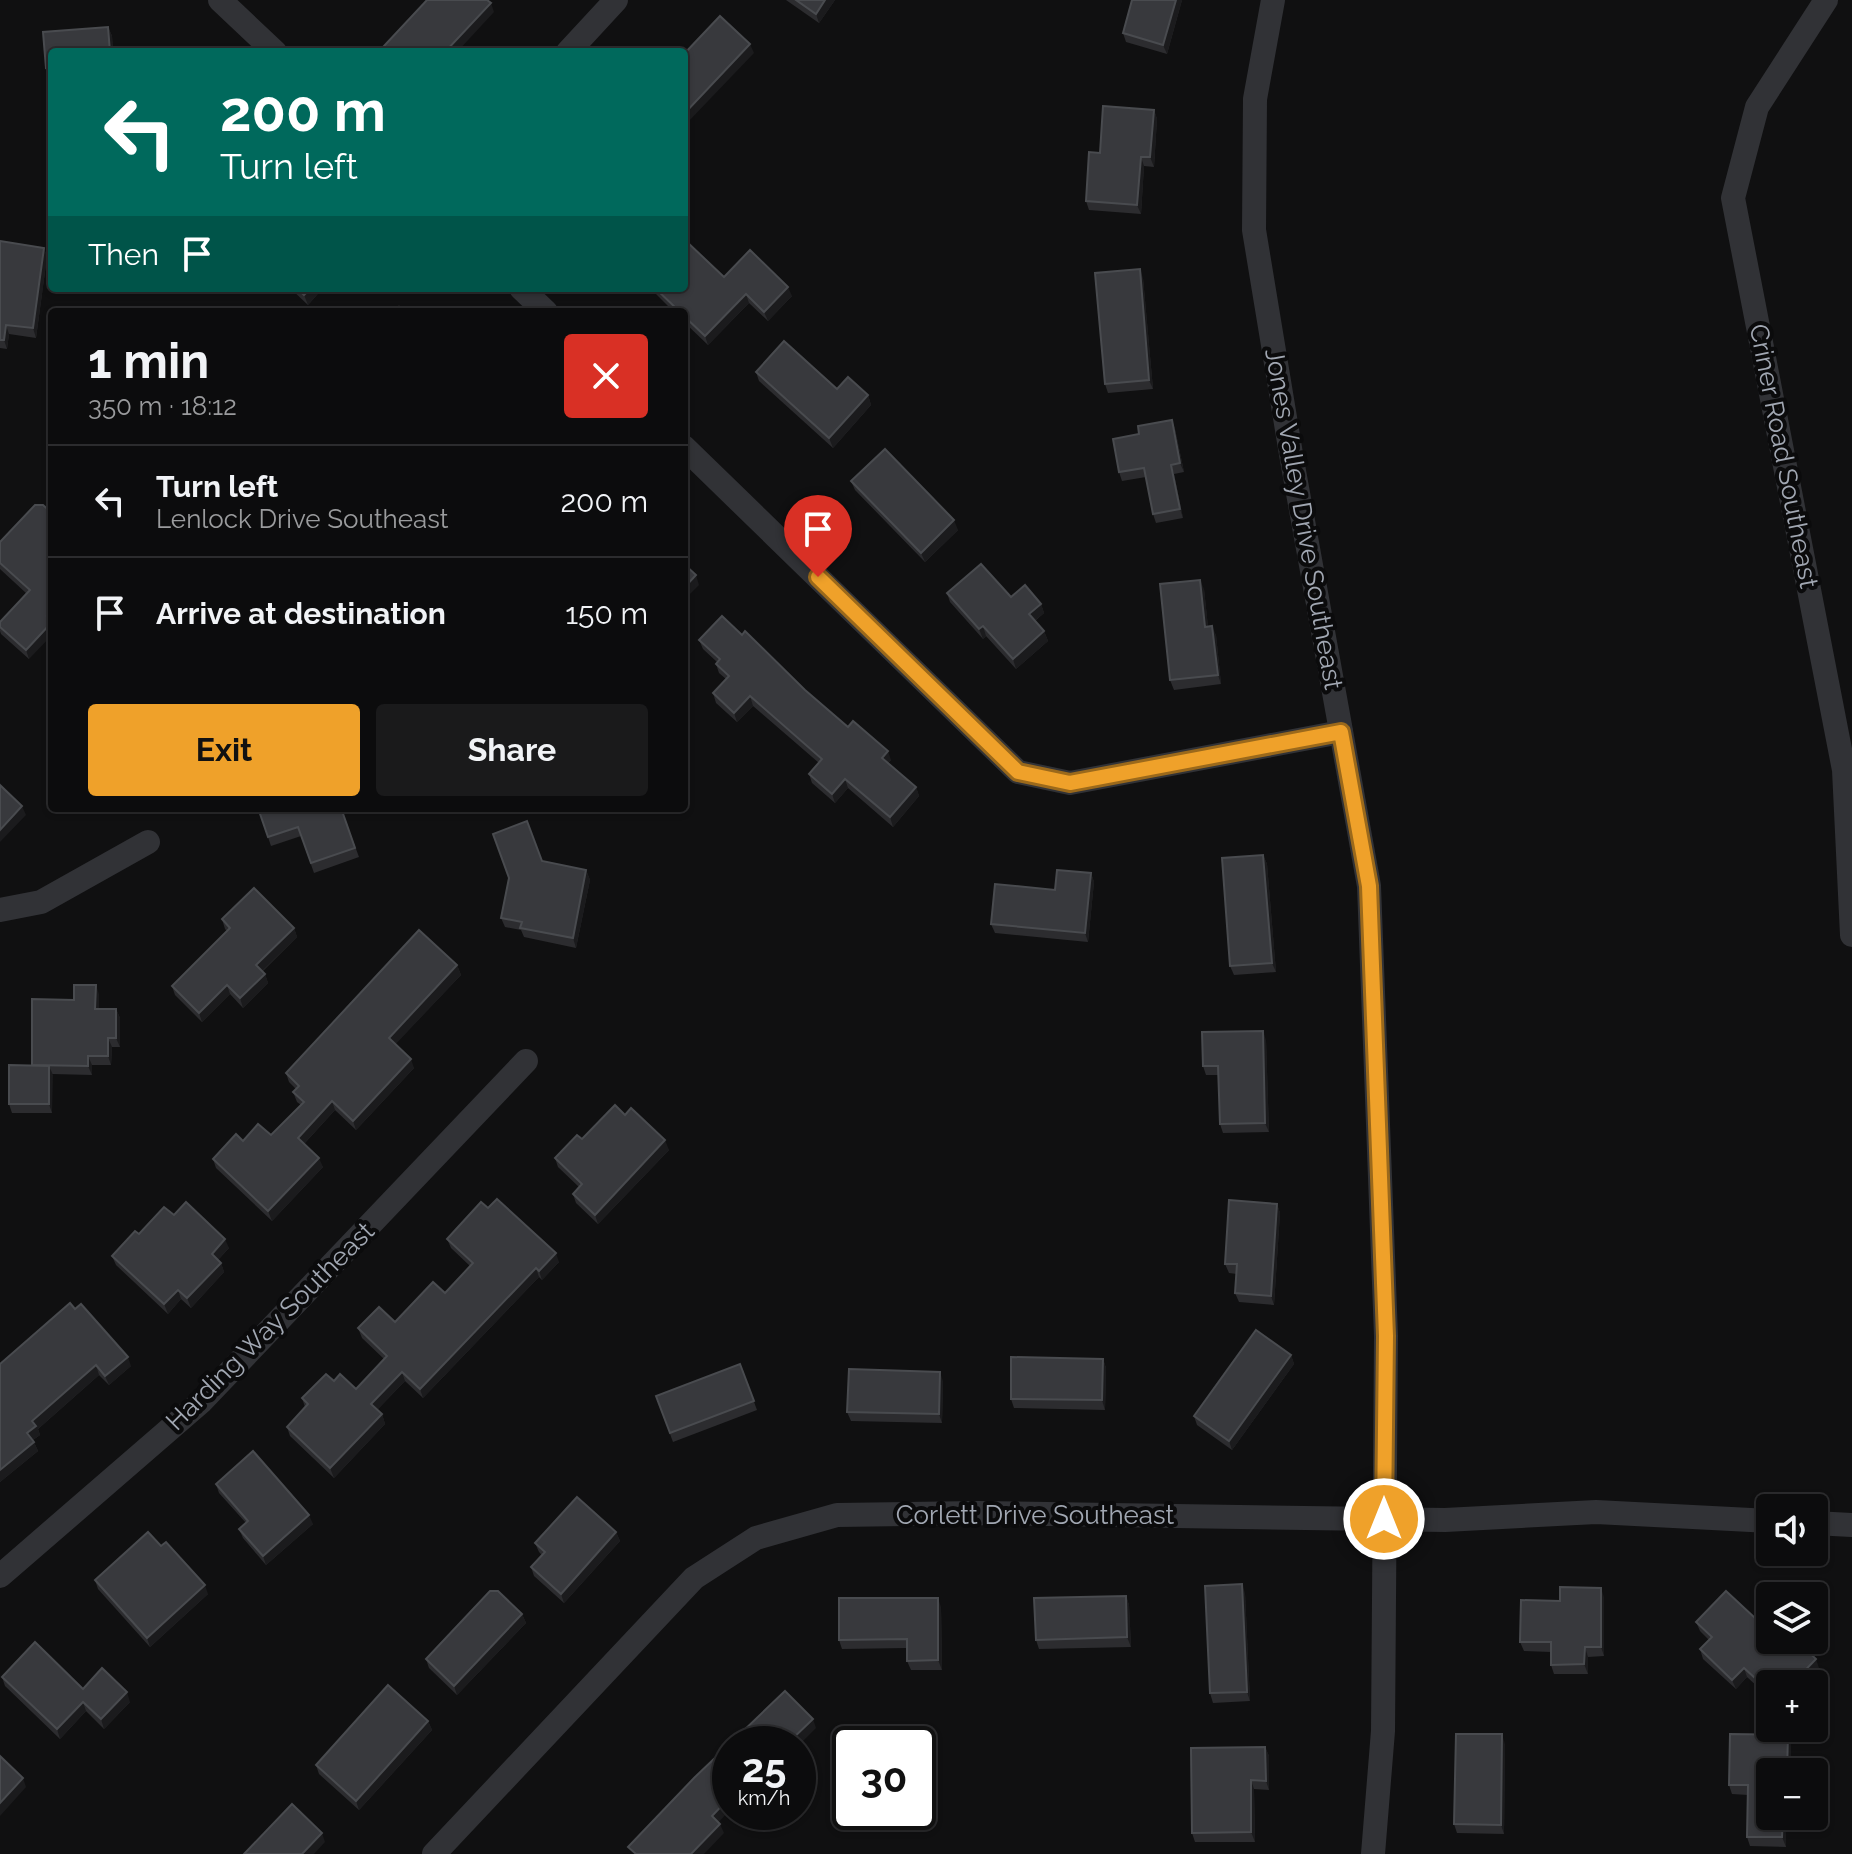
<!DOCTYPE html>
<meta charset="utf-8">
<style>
:root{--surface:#0c0c0d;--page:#1a1a1b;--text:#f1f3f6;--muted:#9a9b9d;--line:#2c2c2e;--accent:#efa12a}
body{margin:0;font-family:Raleway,sans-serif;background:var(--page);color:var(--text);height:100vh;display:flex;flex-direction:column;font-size:30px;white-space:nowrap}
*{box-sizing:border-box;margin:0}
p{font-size:26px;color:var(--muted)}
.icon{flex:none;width:44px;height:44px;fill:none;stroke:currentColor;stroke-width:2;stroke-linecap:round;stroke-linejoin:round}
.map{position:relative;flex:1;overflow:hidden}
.side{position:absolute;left:48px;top:308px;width:640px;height:504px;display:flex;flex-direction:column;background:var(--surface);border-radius:8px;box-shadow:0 2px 6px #0004,0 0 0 2px var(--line)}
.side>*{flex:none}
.top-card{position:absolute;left:48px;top:48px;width:640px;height:244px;border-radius:8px;box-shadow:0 2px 6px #0004,0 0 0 2px var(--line);background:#00695c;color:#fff;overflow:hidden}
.tools{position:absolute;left:1756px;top:1494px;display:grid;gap:16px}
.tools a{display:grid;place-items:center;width:72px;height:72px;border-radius:8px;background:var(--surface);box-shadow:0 2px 6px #0004,0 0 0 2px var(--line);font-size:40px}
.speed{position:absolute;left:712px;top:1726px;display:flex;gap:16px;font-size:40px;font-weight:700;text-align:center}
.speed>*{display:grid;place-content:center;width:104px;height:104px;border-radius:50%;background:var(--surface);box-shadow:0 2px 6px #0004,0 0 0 2px var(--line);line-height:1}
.speed small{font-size:20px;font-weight:400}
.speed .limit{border:4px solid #111;border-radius:12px;background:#fff;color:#111}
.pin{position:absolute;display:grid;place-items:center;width:68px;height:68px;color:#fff;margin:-82px -34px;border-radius:50% 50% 50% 0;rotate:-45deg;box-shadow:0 0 8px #0007}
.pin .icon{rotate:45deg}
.me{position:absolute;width:88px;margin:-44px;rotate:0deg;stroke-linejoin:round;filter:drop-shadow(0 0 6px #0008)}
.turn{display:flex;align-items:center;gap:28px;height:168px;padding:0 40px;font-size:36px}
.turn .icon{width:104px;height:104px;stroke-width:2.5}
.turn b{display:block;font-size:56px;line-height:68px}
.then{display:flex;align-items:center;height:76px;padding:0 40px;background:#0003;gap:16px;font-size:30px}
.round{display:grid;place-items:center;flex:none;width:84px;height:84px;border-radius:8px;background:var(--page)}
.overview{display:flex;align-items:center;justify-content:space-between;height:136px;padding:0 40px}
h1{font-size:48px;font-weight:700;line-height:60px}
.primary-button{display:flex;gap:16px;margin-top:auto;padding:16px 40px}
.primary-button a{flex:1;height:92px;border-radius:8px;background:var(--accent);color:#111;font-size:32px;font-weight:700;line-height:92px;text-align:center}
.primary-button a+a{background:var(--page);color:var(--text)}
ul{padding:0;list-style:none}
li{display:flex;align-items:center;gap:24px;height:112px;padding:0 40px;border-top:2px solid var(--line)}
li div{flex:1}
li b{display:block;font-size:30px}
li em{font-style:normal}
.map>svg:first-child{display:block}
</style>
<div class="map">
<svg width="1852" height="1854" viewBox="0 0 1852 1854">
<rect width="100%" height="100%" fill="#101011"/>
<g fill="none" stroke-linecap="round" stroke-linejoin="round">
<g stroke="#313236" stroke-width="24">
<path d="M220,0L275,52"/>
<path d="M1273,0L1255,99L1254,230L1292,460L1369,886L1386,1336L1383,1731L1373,1854"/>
<path d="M1826,0L1757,107L1733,198L1844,770L1852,935"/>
<path d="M568,52L616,0"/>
<path d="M521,288L546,312"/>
<path d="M684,447L1018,772L1070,783L1341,732"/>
<path d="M0,910L41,902L148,842"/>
<path d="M1814,1523L1852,1525"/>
<path d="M0,1576L201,1402L526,1061"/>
<path d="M434,1854L694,1578L756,1538L837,1515L977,1513L1445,1520L1596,1512L1770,1521"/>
</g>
</g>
<g fill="#2c2c2f">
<path d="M786,0H835L819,23Z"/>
<path d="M1182,0L1167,54L1126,42L1123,33Z"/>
<path d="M108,27L112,36L113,52H52V77H49L46,68L43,32Z"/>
<path d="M1154,110L1157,119L1154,167L1144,166L1141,214L1089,210L1086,201L1100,153Z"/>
<path d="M0,241L44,248L47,257L36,338L9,334L7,349L0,348Z"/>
<path d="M724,277L792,296L768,321L749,303L708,345L684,322V312H674L650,288H684Z"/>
<path d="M1143,278L1153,389L1108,393L1105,384Z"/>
<path d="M290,288H323L308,305Z"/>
<path d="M756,372L868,395L871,405L833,448L759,381Z"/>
<path d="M1172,420L1175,429L1184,472L1174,474L1183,518L1156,523L1153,514L1146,477L1122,481L1119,472L1139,434Z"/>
<path d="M851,481L958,530L925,562L855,490Z"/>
<path d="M52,513L29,659L1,634L0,631V622L26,593L0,569V542Z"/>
<path d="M1204,589L1208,627L1216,635L1221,684L1174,690L1170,680Z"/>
<path d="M947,593L1011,597L1041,604L1044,613L1035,621L1044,631L1048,641L1016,669L986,636L983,639L950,602Z"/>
<path d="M742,635L848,727L891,760L888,763L916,787L919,796L893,827L848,788L835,803L812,783L809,774L819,763L753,706L737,722L716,703L713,693L726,679L719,673L716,664L717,662L703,649L699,640Z"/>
<path d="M258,808H341L359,857L314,873L301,836L271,846Z"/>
<path d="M1263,855L1267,864L1276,972L1234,975L1230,966Z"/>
<path d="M586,870L590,880L576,948L524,937L521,930L505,927L501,918Z"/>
<path d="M1091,873L1094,882L1088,942L995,933L991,924Z"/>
<path d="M222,919L294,928L297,937L262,972L265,974L268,983L243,1008L230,994L202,1022L175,995L172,986L227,931L225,929Z"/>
<path d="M457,965L461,975L395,1044L414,1068L356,1130L335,1110L304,1144L323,1167L272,1221L216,1168L213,1159L243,1141L271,1135L301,1105L297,1102L293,1092L296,1089L289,1082L286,1073Z"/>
<path d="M99,994V1009H116L120,1018V1047H112L111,1065H92V1075L52,1074V1113H12L9,1104L74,1000Z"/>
<path d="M1266,1040L1269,1132L1223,1133L1220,1124L1219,1075H1206L1203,1066Z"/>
<path d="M625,1115L669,1150L598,1224L576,1203L573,1194L579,1187L558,1167L555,1158L582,1139Z"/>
<path d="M1277,1204L1280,1213L1274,1305L1239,1302L1235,1293L1237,1274L1229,1273L1225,1264Z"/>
<path d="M488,1208L559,1262L542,1280L539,1277L423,1398L405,1381L377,1410L382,1414L385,1424L334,1478L290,1436L287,1427L305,1407L302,1398L334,1381L356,1389L384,1359L362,1338L358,1328L395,1322L445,1293L470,1266L451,1248L447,1239Z"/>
<path d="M174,1215L229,1248L218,1260L221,1263L224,1272L191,1308L181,1299L168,1314L116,1265L112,1256L139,1234Z"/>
<path d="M1291,1355L1294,1364L1232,1450L1197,1425L1194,1416Z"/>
<path d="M1103,1359L1106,1368L1105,1410L1014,1408L1011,1399Z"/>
<path d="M0,1364L131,1366L109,1385L99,1375L38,1429L40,1435L33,1440L38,1451L0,1482Z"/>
<path d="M740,1364L757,1410L673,1442L656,1396Z"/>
<path d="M943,1381L942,1423L851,1421L847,1412Z"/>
<path d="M216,1484L313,1524L266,1565L243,1538L239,1529L246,1523L219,1493Z"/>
<path d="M616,1532L620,1541L564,1603L534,1576L531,1567L542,1555L539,1552L535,1543Z"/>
<path d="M95,1580L208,1594L150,1647L98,1589Z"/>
<path d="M1245,1593L1250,1701L1213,1703L1210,1693Z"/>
<path d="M1126,1596L1129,1605L1131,1647L1039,1649L1036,1640Z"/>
<path d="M1604,1597V1656L1588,1657V1674H1554L1551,1665V1652L1524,1651L1520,1642L1560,1601Z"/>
<path d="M941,1607L942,1670H911L907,1661V1648L842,1649L839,1640Z"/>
<path d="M522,1614L526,1623L457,1695L429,1668L426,1659Z"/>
<path d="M1696,1622L1770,1640L1819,1668L1770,1684V1698L1747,1677L1736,1689L1703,1659L1700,1649L1709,1640L1700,1631Z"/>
<path d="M2,1677L83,1689L130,1702L104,1729L86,1711L60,1739L5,1686Z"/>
<path d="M428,1721L432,1730L359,1810L319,1774L316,1765Z"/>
<path d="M1788,1735L1791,1744V1772H1770V1816H1786V1847L1750,1846L1747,1837L1748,1795L1732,1794L1729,1785Z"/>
<path d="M1505,1744L1504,1834L1457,1833L1454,1824Z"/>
<path d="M1265,1747L1269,1756V1790L1254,1789L1255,1842H1195L1192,1833Z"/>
</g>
<g fill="#1b1b1d">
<path d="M825,0H835L819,23L816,14Z"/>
<path d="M1176,0H1182L1167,54L1163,45Z"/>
<path d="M491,3L494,12L457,52H445Z"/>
<path d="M108,27L112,36L113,52H110Z"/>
<path d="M750,44L754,53L687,123L684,114Z"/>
<path d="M1154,110L1157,119L1154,167L1150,157Z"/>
<path d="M1141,157L1144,166L1141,214L1137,205Z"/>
<path d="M44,248L47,257L36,338L33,328Z"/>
<path d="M1140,269L1143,278L1153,389L1149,380Z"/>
<path d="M788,287L792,296L768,321L764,312Z"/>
<path d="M311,288H323L308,305L304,295Z"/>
<path d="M746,294L749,303L708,345L705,336Z"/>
<path d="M6,325L9,334L7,349L4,340Z"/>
<path d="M868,395L871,405L833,448L829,438Z"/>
<path d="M1172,420L1175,429L1184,472L1180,463Z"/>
<path d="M1171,465L1174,474L1183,518L1180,509Z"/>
<path d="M954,520L958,530L925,562L921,553Z"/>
<path d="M696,575L699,585L684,600V588Z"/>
<path d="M1200,580L1204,589L1209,636L1205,627Z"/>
<path d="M1041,604L1044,613L1032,623L1029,614Z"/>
<path d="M52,611V635L29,659L26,650L47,616Z"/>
<path d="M983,626L986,636L983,639L979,629Z"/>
<path d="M1212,626L1216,635L1221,684L1218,675Z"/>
<path d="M1044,631L1048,641L1016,669L1013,659Z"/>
<path d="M750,696L753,706L737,722L734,713Z"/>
<path d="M888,751L891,760L885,767L882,758Z"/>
<path d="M845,779L848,788L835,803L832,794Z"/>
<path d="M916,787L919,796L893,827L890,817Z"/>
<path d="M22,806L26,815L0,842V830Z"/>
<path d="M1263,855L1267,864L1276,972L1272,963Z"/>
<path d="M586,870L590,880L576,948L573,938Z"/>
<path d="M1091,873L1094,882L1088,942L1085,933Z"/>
<path d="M294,928L297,937L259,974L256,965Z"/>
<path d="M457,965L461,975L392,1048L389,1038Z"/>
<path d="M265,974L268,983L243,1008L240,998Z"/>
<path d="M96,985L99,994V1018L95,1009Z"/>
<path d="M227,985L230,994L202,1022L199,1013Z"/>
<path d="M116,1009L120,1018V1047L116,1038Z"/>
<path d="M1263,1031L1266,1040L1269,1132L1265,1123Z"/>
<path d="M108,1038L112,1047L111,1065L108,1056Z"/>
<path d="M88,1056L92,1065V1075L88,1066Z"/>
<path d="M411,1059L414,1068L356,1130L353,1121Z"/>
<path d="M49,1066L53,1075L52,1113L49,1104Z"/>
<path d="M332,1101L335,1110L301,1147L298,1138Z"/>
<path d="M665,1140L669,1150L598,1224L595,1215Z"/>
<path d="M319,1158L323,1167L272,1221L268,1211Z"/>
<path d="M1277,1204L1280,1213L1274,1305L1271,1296Z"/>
<path d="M225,1239L229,1248L215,1263L212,1254Z"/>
<path d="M556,1253L559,1262L542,1280L539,1271Z"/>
<path d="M221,1263L224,1272L191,1308L187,1298Z"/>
<path d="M536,1268L539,1277L423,1398L420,1389Z"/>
<path d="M178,1290L181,1299L168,1314L164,1304Z"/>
<path d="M1291,1355L1294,1364L1232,1450L1229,1441Z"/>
<path d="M128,1357L131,1366L109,1385L105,1376Z"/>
<path d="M1103,1359L1106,1368L1105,1410L1102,1400Z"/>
<path d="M96,1365L99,1375L38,1429L40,1435L30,1442L27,1433L32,1421Z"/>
<path d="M402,1372L405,1381L374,1413L371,1404Z"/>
<path d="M940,1372L943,1381L942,1423L939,1414Z"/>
<path d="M382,1414L385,1424L334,1478L330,1468Z"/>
<path d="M34,1442L38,1451L0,1482V1470Z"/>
<path d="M309,1515L313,1524L266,1565L263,1556Z"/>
<path d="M616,1532L620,1541L564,1603L561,1594Z"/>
<path d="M1242,1584L1245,1593L1250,1701L1247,1692Z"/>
<path d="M205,1585L208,1594L150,1647L147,1638Z"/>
<path d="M1601,1588L1604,1597V1656L1601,1647Z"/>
<path d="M1126,1596L1129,1605L1131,1647L1127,1637Z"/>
<path d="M938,1598L941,1607L942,1670L938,1660Z"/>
<path d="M522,1614L526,1623L457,1695L454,1686Z"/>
<path d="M1585,1647L1588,1657V1674L1584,1664Z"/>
<path d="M1816,1659L1819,1668L1804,1684H1792Z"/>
<path d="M1744,1668L1747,1677L1736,1689L1732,1680Z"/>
<path d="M127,1692L130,1702L104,1729L101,1719Z"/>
<path d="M83,1702L86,1711L60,1739L57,1729Z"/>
<path d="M813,1719L816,1728L798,1746V1744H787Z"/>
<path d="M428,1721L432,1730L359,1810L356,1801Z"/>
<path d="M1502,1734L1505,1744L1504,1834L1501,1825Z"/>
<path d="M1788,1735L1791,1744V1772H1787Z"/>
<path d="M1265,1747L1269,1756V1790L1266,1781Z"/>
<path d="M23,1778L26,1787L0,1816V1803Z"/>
<path d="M1251,1780L1254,1789L1255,1842L1251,1832Z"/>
<path d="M730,1797V1810L716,1825L712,1816Z"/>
<path d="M1783,1816H1786V1847L1782,1837Z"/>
<path d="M720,1824L724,1833L704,1854H691Z"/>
<path d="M322,1833L325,1842L314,1854H302Z"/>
</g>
<g fill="#38393d" stroke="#494b4f" stroke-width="2">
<path d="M427,0H487L491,3L445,52H390L384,46Z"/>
<path d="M796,0H825L816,14Z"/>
<path d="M1132,0H1176L1163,45L1123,33Z"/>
<path d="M720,16L750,44L684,114V54Z"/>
<path d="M108,27L110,52H52V67L46,68L43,32Z"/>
<path d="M1103,106L1154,110L1150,157H1141L1137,205L1086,201L1089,152L1100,153Z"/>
<path d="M0,241L44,248L33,328L6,325L4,340H0Z"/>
<path d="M686,241L724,277L750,250L788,287L764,312L746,294L705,336L684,316V312H680L655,288H684V243Z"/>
<path d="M1140,269L1149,380L1105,384L1095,273Z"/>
<path d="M297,288H311L304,295Z"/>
<path d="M399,307L404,312H394Z"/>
<path d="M784,341L837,389L848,377L868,395L829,438L756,372Z"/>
<path d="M1172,420L1180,463L1171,465L1180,509L1153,514L1144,468L1119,472L1113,439L1139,434L1138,426Z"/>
<path d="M885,449L954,520L921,553L851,481Z"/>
<path d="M35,505H43L52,513V611L47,616L52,620V622L26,650L0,627V622L30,590L0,563V542Z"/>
<path d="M684,564L696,575L684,588Z"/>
<path d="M981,564L1011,597L1025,585L1041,604L1029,614L1044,631L1013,659L983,626L979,629L947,593Z"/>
<path d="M1200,580L1205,627L1212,626L1218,675L1170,680L1160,584Z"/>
<path d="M722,616L742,635L745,631L805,690L848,727L853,721L888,751L882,758L916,787L890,817L845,779L832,794L809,774L822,759L750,696L734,713L713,693L729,676L716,664L720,659L699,640Z"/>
<path d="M0,785L22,806L0,830Z"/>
<path d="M258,808H341L355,848L311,863L298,827L268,837Z"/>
<path d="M527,821L542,861L586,870L573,938L520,928L522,922L501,918L509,878L493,834Z"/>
<path d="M1263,855L1272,963L1230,966L1222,858Z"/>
<path d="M1057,870L1091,873L1085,933L991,924L995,884L1055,890Z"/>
<path d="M254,888L294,928L256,965L265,974L240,998L227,985L199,1013L172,986L230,928L222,919Z"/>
<path d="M419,930L457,965L389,1038L411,1059L353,1121L332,1101L298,1138L319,1158L268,1211L213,1159L236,1134L243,1141L258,1124L271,1135L304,1102L293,1092L299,1086L286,1073Z"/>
<path d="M74,985H96L95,1009H116V1038H108V1056H88V1066L32,1065V999L74,1000Z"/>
<path d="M1263,1031L1265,1123L1220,1124L1218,1066H1203L1202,1032Z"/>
<path d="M9,1065L49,1066V1104H9Z"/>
<path d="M615,1105L625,1115L631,1108L665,1140L595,1215L573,1194L582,1184L555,1158L577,1135L582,1139Z"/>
<path d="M497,1199L556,1253L539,1271L536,1268L420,1389L402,1372L371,1404L382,1414L330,1468L287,1427L308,1404L302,1398L326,1374L334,1381L340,1374L356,1389L387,1356L358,1328L379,1307L395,1322L433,1282L445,1293L473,1263L447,1239L481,1202L488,1208Z"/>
<path d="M1229,1200L1277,1204L1271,1296L1235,1293L1237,1264H1225Z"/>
<path d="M186,1202L225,1239L212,1254L221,1263L187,1298L178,1290L164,1304L112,1256L135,1231L139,1234L164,1207L174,1215Z"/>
<path d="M70,1303L75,1309L81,1304L128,1357L105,1376L96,1365L32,1421L36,1426L27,1433L34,1442L0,1470V1364Z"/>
<path d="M1256,1330L1291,1355L1229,1441L1194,1416Z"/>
<path d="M1011,1357L1103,1359L1102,1400L1011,1399Z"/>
<path d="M740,1364L754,1401L670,1433L656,1396Z"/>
<path d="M849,1369L940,1372L939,1414L847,1412Z"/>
<path d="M253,1451L309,1515L263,1556L239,1529L248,1521L216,1484Z"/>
<path d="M577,1497L616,1532L561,1594L531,1567L545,1552L535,1543Z"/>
<path d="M148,1532L161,1546L166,1542L205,1585L147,1638L95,1580Z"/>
<path d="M1242,1584L1247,1692L1210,1693L1205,1586Z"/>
<path d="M1560,1587L1601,1588V1647H1585L1584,1664L1551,1665V1642H1520L1521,1600L1560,1601Z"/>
<path d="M490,1591H498L522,1614L454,1686L426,1659Z"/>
<path d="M1726,1591L1770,1632V1640H1779L1781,1642L1784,1640H1796L1816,1659L1792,1684H1770V1692L1744,1668L1732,1680L1700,1649L1712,1637L1696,1622Z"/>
<path d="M1126,1596L1127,1637L1036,1640L1034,1598Z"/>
<path d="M839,1598H938V1660L907,1661V1639L839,1640Z"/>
<path d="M35,1642L83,1689L102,1668L127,1692L101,1719L83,1702L57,1729L2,1677Z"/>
<path d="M388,1685L428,1721L356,1801L316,1765Z"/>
<path d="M785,1691L813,1719L787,1744H730V1797L712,1816L720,1824L691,1854H636L628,1847L694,1778Z"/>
<path d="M1456,1734H1502L1501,1825L1454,1824Z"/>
<path d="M1730,1734L1788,1735L1787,1772H1770V1816H1783L1782,1837H1747L1748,1785H1729Z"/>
<path d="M1265,1747L1266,1781L1251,1780V1832L1192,1833L1191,1748Z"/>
<path d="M0,1756L23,1778L0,1803Z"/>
<path d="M292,1804L322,1833L302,1854H244Z"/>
</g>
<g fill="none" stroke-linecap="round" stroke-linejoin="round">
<g stroke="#9b691b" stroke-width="20">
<path id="route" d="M818,577L1018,772L1070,783L1341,732L1369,886L1386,1336L1384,1519"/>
</g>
<use href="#route" stroke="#efa12a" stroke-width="14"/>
</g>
<g text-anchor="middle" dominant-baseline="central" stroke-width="8" stroke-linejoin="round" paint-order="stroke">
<g font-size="26" fill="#a1a7b2" stroke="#0b0b0c">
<text transform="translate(1784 456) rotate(79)">Criner Road Southeast</text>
<text transform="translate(1304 519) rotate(80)">Jones Valley Drive Southeast</text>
<text transform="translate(270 1326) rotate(-45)">Harding Way Southeast</text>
<text x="1035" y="1515">Corlett Drive Southeast</text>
</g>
</g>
</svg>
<div class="tools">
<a><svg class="icon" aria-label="sound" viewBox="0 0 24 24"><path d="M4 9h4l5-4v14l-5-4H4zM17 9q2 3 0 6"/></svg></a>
<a><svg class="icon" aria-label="layers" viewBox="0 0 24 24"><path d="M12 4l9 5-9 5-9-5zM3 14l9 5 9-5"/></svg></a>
<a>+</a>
<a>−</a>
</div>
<div class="speed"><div>25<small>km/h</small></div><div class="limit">30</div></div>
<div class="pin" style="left:818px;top:577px;background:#d93025"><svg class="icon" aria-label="arrive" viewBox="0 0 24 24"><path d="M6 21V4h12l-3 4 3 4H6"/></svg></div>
<svg class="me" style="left:1384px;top:1519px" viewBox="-20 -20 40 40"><circle r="17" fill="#efa12a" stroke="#fff" stroke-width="3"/><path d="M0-11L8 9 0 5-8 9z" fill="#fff"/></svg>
<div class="top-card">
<div class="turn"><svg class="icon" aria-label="left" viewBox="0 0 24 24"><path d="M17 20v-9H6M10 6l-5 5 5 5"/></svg><div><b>200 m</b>Turn left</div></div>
<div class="then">Then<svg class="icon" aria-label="arrive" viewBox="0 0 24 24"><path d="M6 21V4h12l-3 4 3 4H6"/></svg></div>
</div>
<section class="side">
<div class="overview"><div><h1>1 min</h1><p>350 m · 18:12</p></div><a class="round" style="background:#d93025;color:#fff"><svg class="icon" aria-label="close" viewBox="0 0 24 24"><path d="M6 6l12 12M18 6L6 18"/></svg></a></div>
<ul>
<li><svg class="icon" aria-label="left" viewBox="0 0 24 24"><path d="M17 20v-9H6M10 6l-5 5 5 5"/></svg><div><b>Turn left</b><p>Lenlock Drive Southeast</p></div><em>200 m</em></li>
<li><svg class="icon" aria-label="arrive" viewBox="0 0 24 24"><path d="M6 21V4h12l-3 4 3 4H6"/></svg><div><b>Arrive at destination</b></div><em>150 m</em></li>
</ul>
<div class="primary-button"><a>Exit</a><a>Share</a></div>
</section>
</div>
